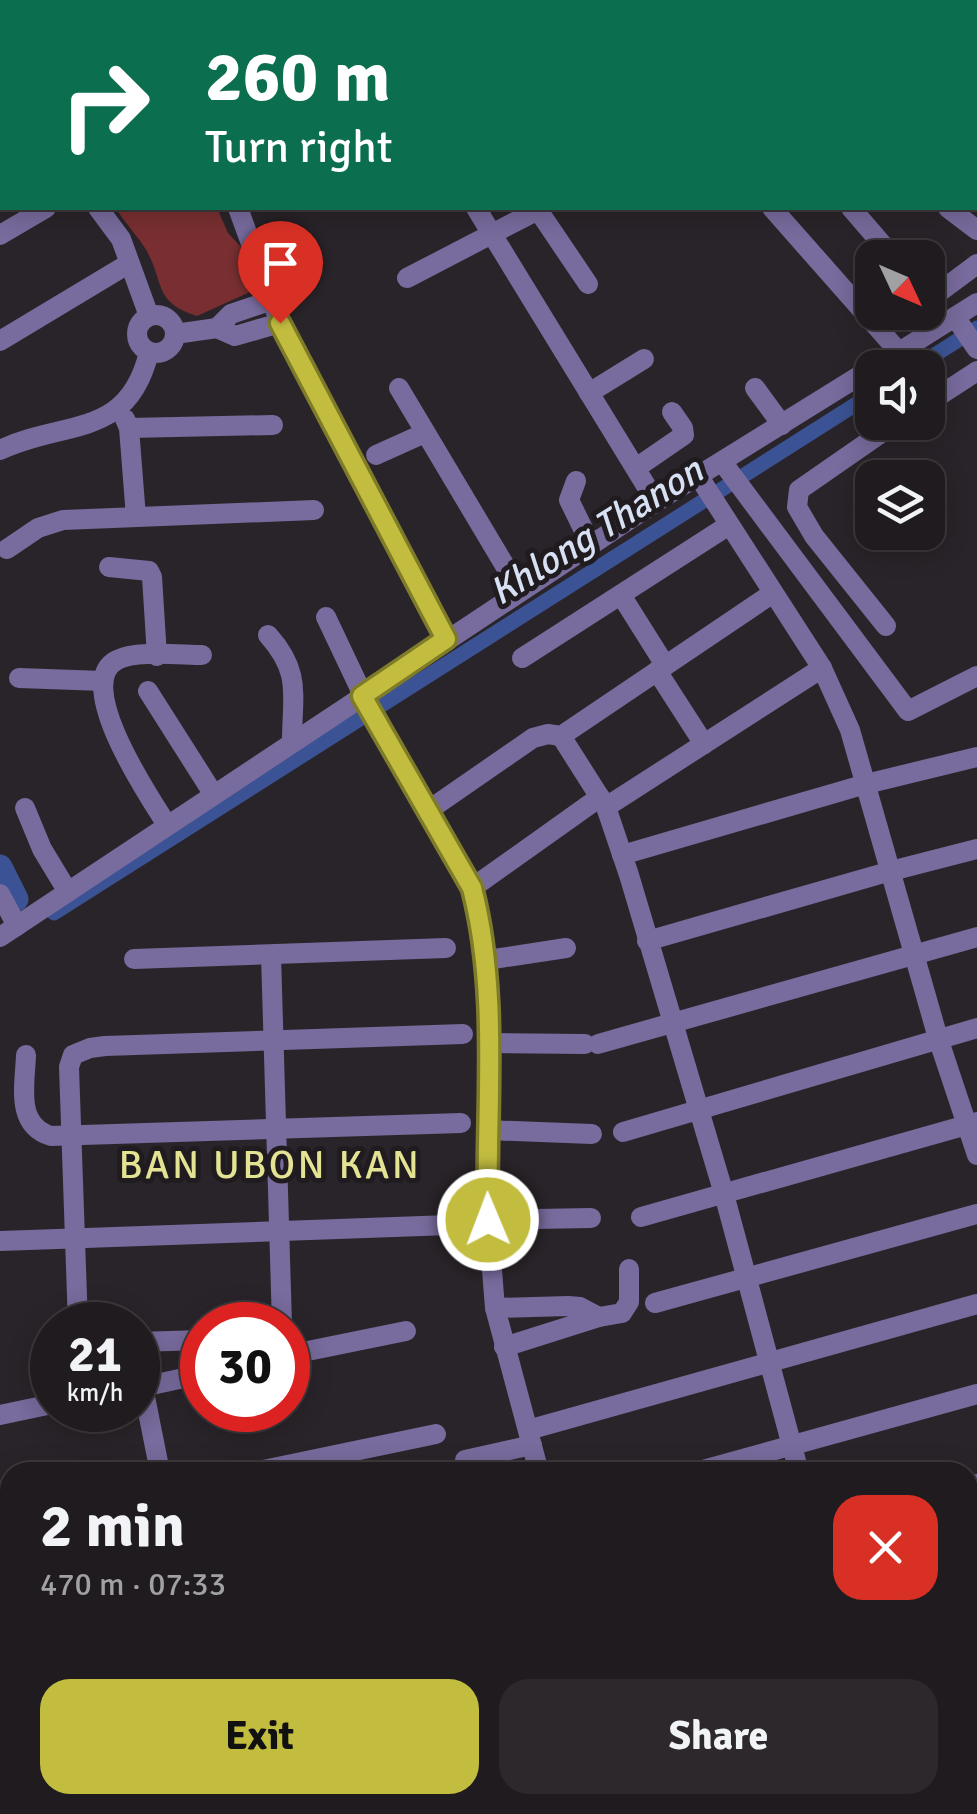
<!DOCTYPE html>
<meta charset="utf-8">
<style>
:root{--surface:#1f1b1f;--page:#2c282c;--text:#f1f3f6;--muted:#a1a1a4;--line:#3c393d;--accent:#c2bd3f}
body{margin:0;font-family:Signika,sans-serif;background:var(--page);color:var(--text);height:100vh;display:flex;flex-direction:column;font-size:38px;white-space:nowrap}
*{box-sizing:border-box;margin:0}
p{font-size:32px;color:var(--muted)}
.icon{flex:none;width:55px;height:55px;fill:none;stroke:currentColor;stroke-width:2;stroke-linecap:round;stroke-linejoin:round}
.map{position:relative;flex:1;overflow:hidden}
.side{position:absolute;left:0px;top:1462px;width:978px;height:352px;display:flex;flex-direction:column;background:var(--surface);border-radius:30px 30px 0 0;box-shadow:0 5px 25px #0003,0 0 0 2px var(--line)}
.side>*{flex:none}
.top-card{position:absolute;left:0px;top:0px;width:978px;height:210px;box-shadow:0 5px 25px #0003,0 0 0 2px var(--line);background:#0b6e4f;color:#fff;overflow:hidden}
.needle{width:65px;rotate:134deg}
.buttons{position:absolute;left:855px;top:240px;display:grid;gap:20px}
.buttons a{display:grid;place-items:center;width:90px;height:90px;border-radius:20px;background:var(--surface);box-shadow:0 5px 25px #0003,0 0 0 2px var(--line);font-size:50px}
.speed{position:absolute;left:30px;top:1302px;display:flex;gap:20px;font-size:50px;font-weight:700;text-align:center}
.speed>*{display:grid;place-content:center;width:130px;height:130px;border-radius:50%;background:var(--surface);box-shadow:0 5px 25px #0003,0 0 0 2px var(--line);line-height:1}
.speed small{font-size:25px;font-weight:400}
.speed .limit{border:15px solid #d22;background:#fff;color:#111}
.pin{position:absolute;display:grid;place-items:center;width:85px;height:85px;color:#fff;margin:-102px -42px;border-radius:50% 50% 50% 0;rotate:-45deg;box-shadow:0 0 10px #0007}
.pin .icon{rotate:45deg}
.me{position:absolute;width:110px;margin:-55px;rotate:359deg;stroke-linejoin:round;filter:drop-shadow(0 0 8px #0008)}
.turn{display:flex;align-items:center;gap:35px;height:210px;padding:0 40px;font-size:45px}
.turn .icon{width:130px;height:130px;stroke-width:2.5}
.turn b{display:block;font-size:70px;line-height:85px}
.round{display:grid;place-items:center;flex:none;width:105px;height:105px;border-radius:30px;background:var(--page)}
.headline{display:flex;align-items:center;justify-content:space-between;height:170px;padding:0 40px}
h1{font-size:60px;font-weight:700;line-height:75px}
.button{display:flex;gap:20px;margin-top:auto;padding:20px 40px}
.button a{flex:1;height:115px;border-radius:30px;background:var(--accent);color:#111;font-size:40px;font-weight:700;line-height:115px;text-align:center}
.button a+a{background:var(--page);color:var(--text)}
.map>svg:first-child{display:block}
</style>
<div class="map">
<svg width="977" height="1814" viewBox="0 0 977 1814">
<rect width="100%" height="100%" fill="#292429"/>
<path fill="#792f31" d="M116,208H217L228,233L241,247L252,291L197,316C152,302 165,281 145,248C136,234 124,222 116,208Z"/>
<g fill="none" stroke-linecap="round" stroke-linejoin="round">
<g stroke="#3b5394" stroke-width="15">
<path d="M914,368L977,328"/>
<path d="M54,913L872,394"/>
</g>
<path stroke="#3b5394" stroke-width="25" d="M0,867L16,899"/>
<g stroke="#786b9d" stroke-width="20">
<path d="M100,0L103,2"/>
<path d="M248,2L252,0"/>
<path d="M424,2L428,0"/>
<path d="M816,2L818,0"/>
<path d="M0,133L2,132"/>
<path d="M98,208L121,239L149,316"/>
<path d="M238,208L280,323L445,639"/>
<path d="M476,208L656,502"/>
<path d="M772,208L899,352"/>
<path d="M851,208L894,258"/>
<path d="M948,208L977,230"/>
<path d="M0,235L46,208"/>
<path d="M407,278L538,210L588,284"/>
<path d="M930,299L977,264"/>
<circle cx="156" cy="334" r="19"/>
<path d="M955,317L977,349"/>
<path d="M217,328L231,314L272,300"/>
<path d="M175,334L217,328L235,336L280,323"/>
<path d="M0,341L128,264"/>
<path d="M874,368L977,303"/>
<path d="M399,388L520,591"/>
<path d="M755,388L782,425"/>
<path d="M589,393L644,359"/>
<path d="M928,403L977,371"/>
<path d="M125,419L129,428L136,517"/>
<path d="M129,428L273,425"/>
<path d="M0,450C65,419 128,440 149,352"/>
<path d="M376,455L425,433"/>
<path d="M723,463L908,711L977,676"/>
<path d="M636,468L684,435L683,428L672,412"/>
<path d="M699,477L822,668L850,730L938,1038L977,1155"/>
<path d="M576,481L569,500L591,545"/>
<path d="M7,549L38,528L63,520L314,510"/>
<path d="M109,567L149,571L152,577L157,656"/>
<path d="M621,595L665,665"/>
<path d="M326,617L381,733L472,888L487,960L488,1220L495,1308L539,1472"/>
<path d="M886,626L814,536L797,507L799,490L897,422"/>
<path d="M268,635C302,673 292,695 292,742"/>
<path d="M522,658L729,525"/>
<path d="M657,671L704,744"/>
<path d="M19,678L103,681"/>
<path d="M148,691L214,795"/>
<path d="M561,736L606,807L629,875L724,1194L799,1472"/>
<path d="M606,807L822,668"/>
<path d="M25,808L42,849L68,892"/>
<path d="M426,812L533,738L548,734L561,736L773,593"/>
<path d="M167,825C150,798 72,683 117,660C135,650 181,655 202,655"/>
<path d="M622,855L866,784L977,757"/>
<path d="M472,888L600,797"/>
<path d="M0,894L17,926"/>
<path d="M0,937L656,502L872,368"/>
<path d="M647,941L891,871L977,849"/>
<path d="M271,955L282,1325"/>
<path d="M134,959L446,948"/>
<path d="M487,960L566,948"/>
<path d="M489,1043L585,1044"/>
<path d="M598,1044L977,937"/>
<path d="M26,1055C25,1085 15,1125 51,1136L461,1123"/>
<path d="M486,1130L592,1134"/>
<path d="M623,1132L977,1028"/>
<path d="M641,1217L977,1122"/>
<path d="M488,1220L591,1218"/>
<path d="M0,1241L450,1225"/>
<path d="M655,1303L977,1214"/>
<path d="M495,1308L568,1306L580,1307L599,1317"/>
<path d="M78,1325L69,1067L73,1055L90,1048L105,1046L463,1034"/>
<path d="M138,1342L202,1340"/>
<path d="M504,1347L599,1317L622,1313L629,1302V1269"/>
<path d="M288,1355L406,1331"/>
<path d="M143,1387L160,1472"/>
<path d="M138,1388L202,1374"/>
<path d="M0,1415L52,1404"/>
<path d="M528,1430L977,1304"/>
<path d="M465,1460L532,1445"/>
<path d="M254,1472L436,1434"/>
<path d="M696,1472L977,1394"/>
<path d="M968,1486L977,1484"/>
<path d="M0,1527L10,1525"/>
<path d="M968,1577L977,1574"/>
<path d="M0,1633L10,1631"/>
<path d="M968,1668L977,1665"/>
<path d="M0,1727L10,1770"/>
<path d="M968,1757L977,1755"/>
<path d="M18,1805L20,1814"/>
<path d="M232,1805L234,1814"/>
<path d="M631,1805L634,1814"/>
<path d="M895,1805L898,1814"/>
<path d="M149,1814L191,1805"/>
<path d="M763,1814L795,1805"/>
</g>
</g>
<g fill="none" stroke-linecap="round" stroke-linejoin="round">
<g stroke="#7e7b29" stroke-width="25">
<path id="route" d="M280,323L446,639L362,696L472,888C500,996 485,1110 488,1220"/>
</g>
<use href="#route" stroke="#c2bd3f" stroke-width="18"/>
</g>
<g text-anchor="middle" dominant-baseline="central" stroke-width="10" stroke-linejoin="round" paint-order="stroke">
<g font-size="38" font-style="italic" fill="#d8e0f4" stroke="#1f1b1f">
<text transform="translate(596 531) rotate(-32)">Khlong Thanon</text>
</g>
<g font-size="40" letter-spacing="2.5" fill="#e4e293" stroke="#1f1b1f">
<text x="270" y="1165">BAN UBON KAN</text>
</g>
</g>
</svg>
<div class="buttons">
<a><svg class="needle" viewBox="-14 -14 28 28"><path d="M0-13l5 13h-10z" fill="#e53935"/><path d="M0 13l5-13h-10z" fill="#a1a1a4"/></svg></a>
<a><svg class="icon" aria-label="sound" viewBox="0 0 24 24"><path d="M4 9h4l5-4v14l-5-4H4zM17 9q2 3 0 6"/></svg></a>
<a><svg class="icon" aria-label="layers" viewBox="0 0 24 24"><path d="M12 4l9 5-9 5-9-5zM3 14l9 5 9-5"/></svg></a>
</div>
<div class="speed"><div>21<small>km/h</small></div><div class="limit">30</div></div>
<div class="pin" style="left:280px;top:323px;background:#d93025"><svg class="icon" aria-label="arrive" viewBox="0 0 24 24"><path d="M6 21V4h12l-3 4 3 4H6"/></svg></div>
<svg class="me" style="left:488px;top:1220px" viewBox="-20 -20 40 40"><circle r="17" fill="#c2bd3f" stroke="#fff" stroke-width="3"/><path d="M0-11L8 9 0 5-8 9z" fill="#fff"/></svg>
<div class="top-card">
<div class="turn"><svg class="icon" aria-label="right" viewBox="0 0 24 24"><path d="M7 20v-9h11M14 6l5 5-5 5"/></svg><div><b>260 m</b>Turn right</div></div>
</div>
<section class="side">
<div class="headline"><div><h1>2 min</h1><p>470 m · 07:33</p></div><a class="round" style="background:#d93025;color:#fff"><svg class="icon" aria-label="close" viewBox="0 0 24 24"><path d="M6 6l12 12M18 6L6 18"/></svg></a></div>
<div class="button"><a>Exit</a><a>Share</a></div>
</section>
</div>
